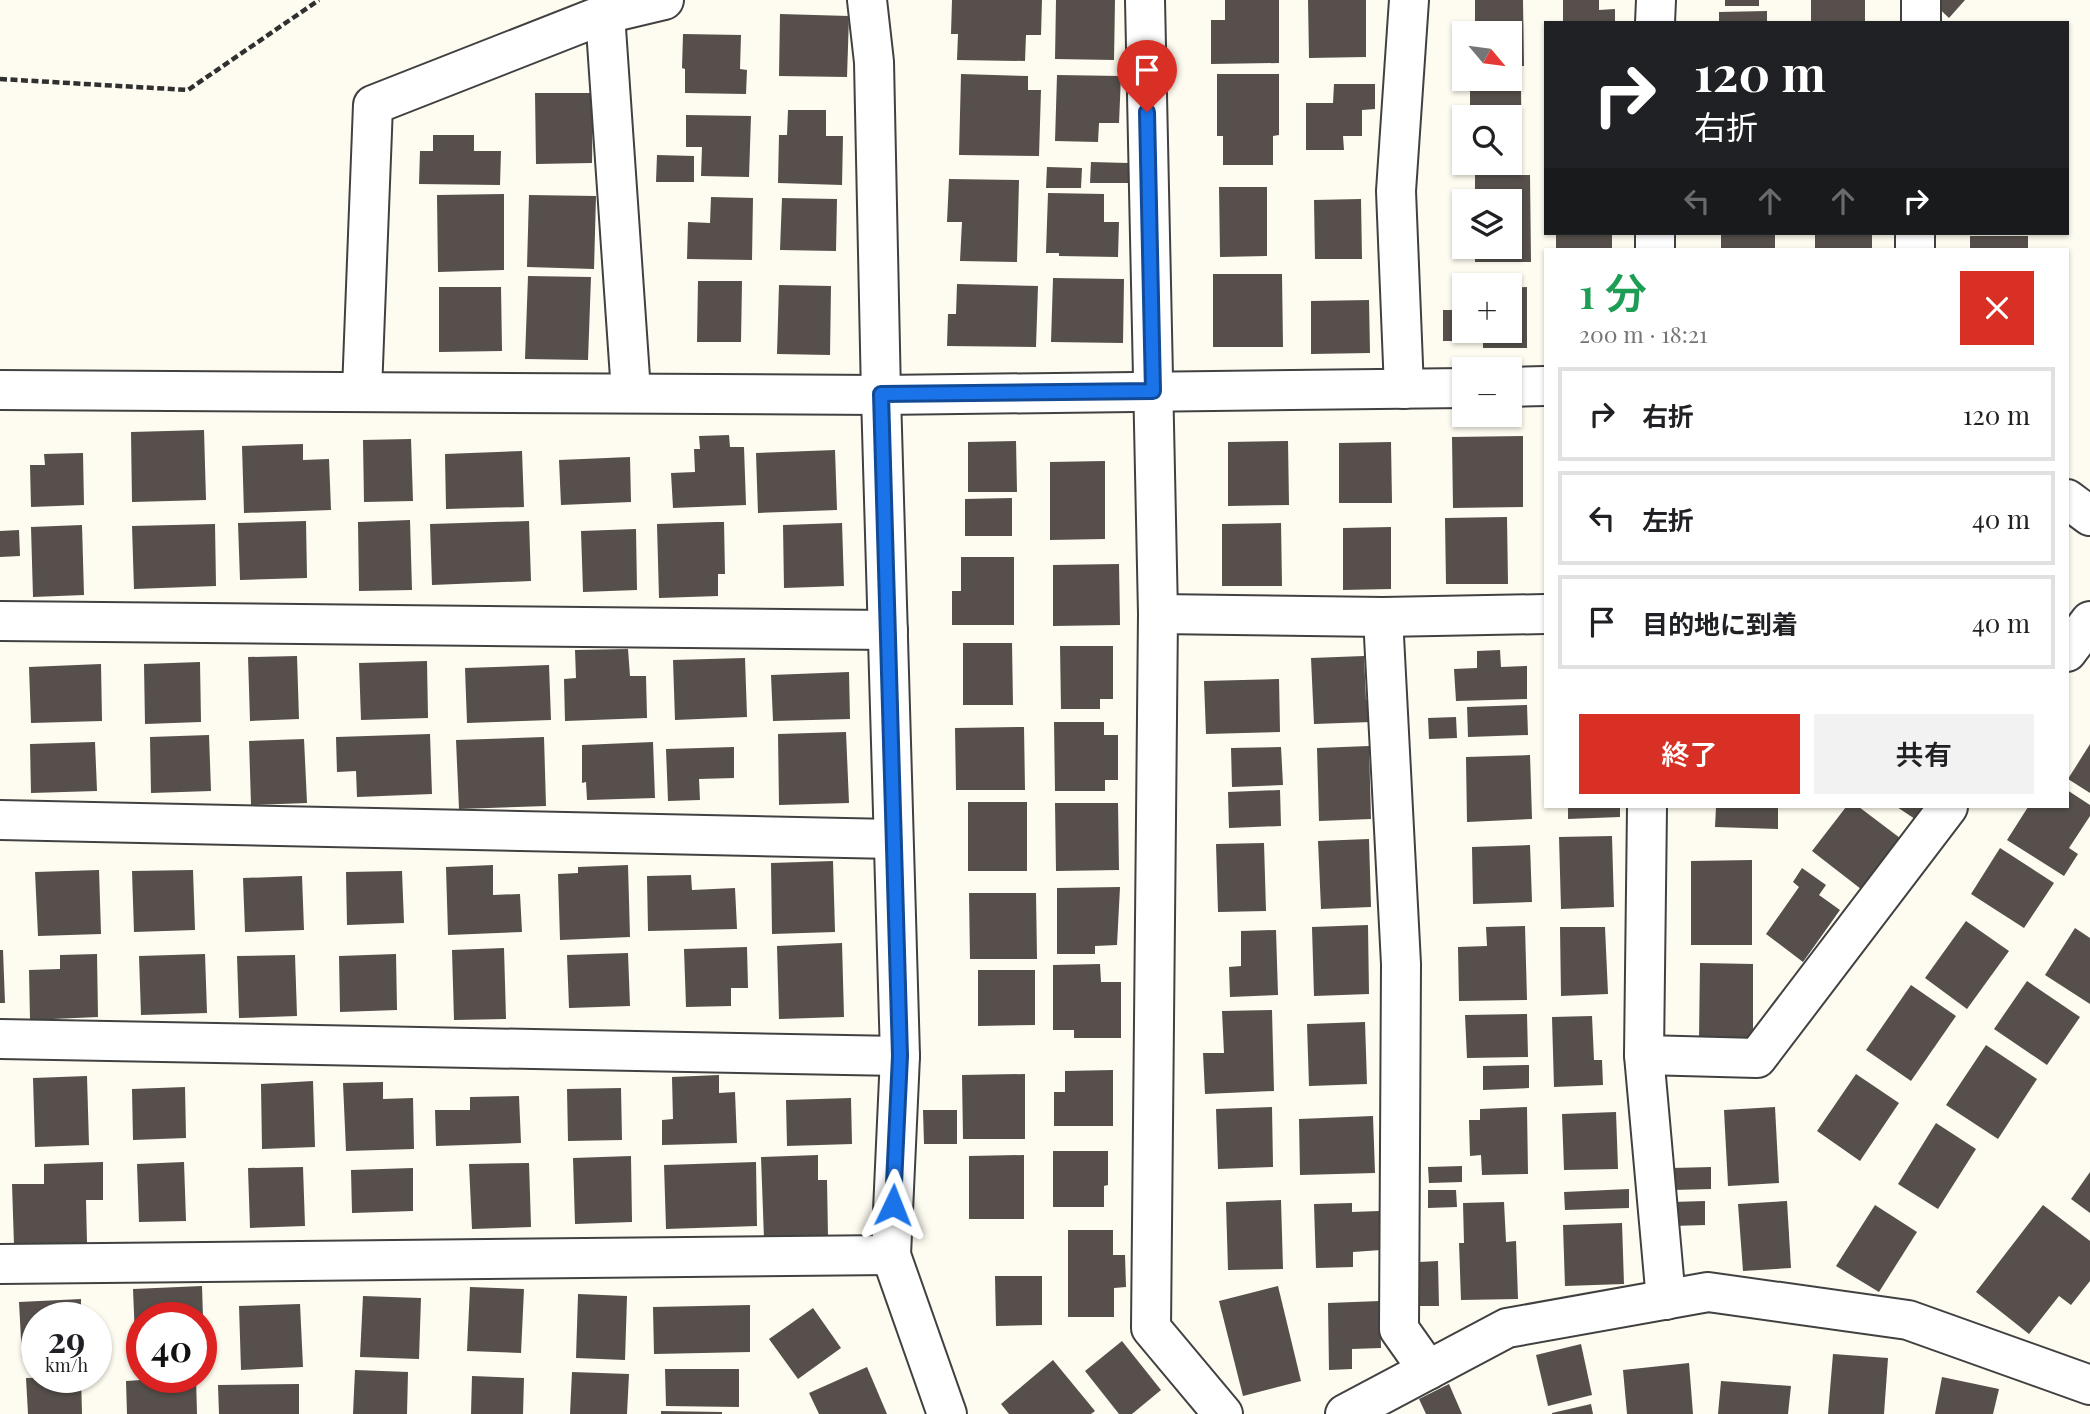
<!DOCTYPE html>
<html lang="ja">
<meta charset="utf-8">
<style>
:root{--surface:#fff;--page:#f2f2f2;--text:#202124;--muted:#757577;--line:#e0e0e0;--accent:#d93025}
body{margin:0;font-family:"Playfair Display","Noto Sans JP",serif;background:var(--page);color:var(--text);height:100vh;display:flex;flex-direction:column;font-size:26px;white-space:nowrap}
*{box-sizing:border-box;margin:0}
p{font-size:23px;color:var(--muted)}
.icon{flex:none;width:38px;height:38px;fill:none;stroke:currentColor;stroke-width:2;stroke-linecap:round;stroke-linejoin:round}
.map{position:relative;flex:1;overflow:hidden}
.details{position:absolute;left:1544px;top:248px;width:525px;height:560px;display:flex;flex-direction:column;background:var(--surface);border-radius:0px;box-shadow:0 2px 5px #0004}
.details>*{flex:none}
.banner{position:absolute;left:1544px;top:21px;width:525px;height:214px;border-radius:0px;box-shadow:0 2px 5px #0004;background:#202124;color:#fff;overflow:hidden}
.needle{width:46px;rotate:119deg}
.controls{position:absolute;left:1452px;top:21px;display:grid;gap:14px}
.controls a{display:grid;place-items:center;width:70px;height:70px;border-radius:0px;background:var(--surface);box-shadow:0 2px 5px #0004;font-size:35px}
.speed{position:absolute;left:21px;top:1302px;display:flex;gap:14px;font-size:35px;font-weight:700;text-align:center}
.speed>*{display:grid;place-content:center;width:91px;height:91px;border-radius:50%;background:var(--surface);box-shadow:0 2px 5px #0004;line-height:1}
.speed small{font-size:18px;font-weight:400}
.speed .limit{border:10px solid #d22;background:#fff;color:#111}
.pin{position:absolute;display:grid;place-items:center;width:60px;height:60px;color:#fff;margin:-72px -30px;border-radius:50% 50% 50% 0;rotate:-45deg;box-shadow:0 0 7px #0007}
.pin .icon{rotate:45deg}
.me{position:absolute;width:77px;margin:-38px;rotate:2deg;stroke-linejoin:round;filter:drop-shadow(0 0 5px #0008)}
.turn{display:flex;align-items:center;gap:24px;height:147px;padding:0 35px;font-size:32px}
.turn .icon{width:91px;height:91px;stroke-width:2.5}
.turn b{display:block;font-size:49px;line-height:60px}
.lanes{display:flex;align-items:center;height:66px;padding:0 35px;background:#0003;justify-content:center;gap:35px;direction:ltr}
.lanes .off{opacity:.35}
.round{display:grid;place-items:center;flex:none;width:74px;height:74px;border-radius:0px;background:var(--page)}
.overview{display:flex;align-items:center;justify-content:space-between;height:119px;padding:0 35px}
h1{font-size:42px;font-weight:600;line-height:52px;color:#1e9e55}
.action{display:flex;gap:14px;margin-top:auto;padding:14px 35px}
.action a{flex:1;height:80px;border-radius:0px;background:var(--accent);color:#fff;font-size:28px;font-weight:600;line-height:80px;text-align:center}
.action a+a{background:var(--page);color:var(--text)}
ul{padding:0;list-style:none}
li{display:flex;align-items:center;gap:21px;height:94px;margin:0 14px 10px;padding:0 21px;border:4px solid var(--line);border-radius:0px}
li div{flex:1}
li b{display:block;font-size:26px}
li em{font-style:normal}
.map>svg:first-child{display:block}
</style>
<div class="map">
<svg width="2090" height="1414" viewBox="0 0 2090 1414">
<rect width="100%" height="100%" fill="#fefbf0"/>
<g fill="#564f4b">
<path d="M952,0H1042L1041,35H1026L1025,61L957,60L958,34H951Z"/>
<path d="M1056,0H1115L1114,60L1055,59Z"/>
<path d="M1225,0H1279V63L1211,64V20H1225Z"/>
<path d="M1308,0H1366V57L1309,58Z"/>
<path d="M1475,0H1523L1524,66H1510V33H1467V29H1475Z"/>
<path d="M1563,0H1599V10L1615,9V23H1563Z"/>
<rect x="1725" y="0" width="34" height="6"/>
<rect x="1811" y="0" width="54" height="23"/>
<path d="M1930,0H1965L1949,18Z"/>
<path d="M1767,11V23H1719V12Z"/>
<path d="M780,14L849,16L847,77L779,76Z"/>
<path d="M683,34L741,35L740,69L747,70L746,94L685,93V69L682,68Z"/>
<path d="M961,74L1028,76V90H1041L1039,156L959,155Z"/>
<path d="M1217,74H1279V135L1273,136V165H1223V136H1217Z"/>
<path d="M1057,75L1121,76L1119,123H1099L1098,142L1055,141Z"/>
<path d="M1334,84H1375V109L1362,110V136H1343L1344,150H1306V103H1333Z"/>
<path d="M1470,91H1521L1522,154H1510V117H1470Z"/>
<path d="M535,93H593L592,163L536,164Z"/>
<path d="M788,110H826V136H843L842,185L778,183L779,135H787Z"/>
<path d="M686,115L751,116L749,177L701,176L702,147H686Z"/>
<path d="M433,135H474V151H501L500,185L419,184L420,151H433Z"/>
<path d="M657,155L694,156V182H656Z"/>
<path d="M1091,162L1128,163V183H1090Z"/>
<path d="M1047,167L1082,168L1081,188H1046Z"/>
<path d="M1475,175H1530L1531,262H1475V247H1510V201H1475Z"/>
<path d="M949,179L1019,180L1017,262L960,261L962,222H947Z"/>
<path d="M1219,187H1267V256L1220,257Z"/>
<path d="M1048,193L1104,194V222H1119L1118,257L1059,256V253H1046Z"/>
<path d="M504,194V270L438,272L437,195Z"/>
<path d="M529,195L596,196L594,269L527,267Z"/>
<path d="M711,197L753,198L752,260L687,259L688,222L710,223Z"/>
<path d="M782,198L837,199L836,251L780,250Z"/>
<path d="M1361,199L1362,259H1315L1314,200Z"/>
<rect x="1556" y="233" width="56" height="17"/>
<rect x="1721" y="233" width="54" height="17"/>
<rect x="1815" y="233" width="57" height="17"/>
<rect x="1970" y="236" width="58" height="14"/>
<path d="M1213,274H1282L1283,347H1213Z"/>
<path d="M528,276L591,277L588,360L525,359Z"/>
<path d="M1053,278L1124,279L1123,343L1051,342Z"/>
<path d="M698,281H742L741,342H697Z"/>
<path d="M957,284L1038,286L1036,347L947,346L948,314H956Z"/>
<path d="M779,285L831,286L830,355L777,354Z"/>
<path d="M439,287H501L502,351L439,352Z"/>
<path d="M1527,287V348H1483V331H1510V288Z"/>
<path d="M1369,300L1370,353L1311,354V301Z"/>
<path d="M1443,310H1465V331H1477V341H1443Z"/>
<path d="M204,430L206,500L132,502L131,432Z"/>
<path d="M729,435L730,447H744L746,505L673,508L671,473L695,472L694,449H700L699,436Z"/>
<path d="M1523,436V507L1453,508L1452,437Z"/>
<path d="M411,439L413,501L364,502L363,440Z"/>
<path d="M1016,441L1017,492H968V442Z"/>
<path d="M1288,441L1289,505L1228,506V442Z"/>
<path d="M1391,442L1392,503H1339V443Z"/>
<path d="M303,444V460L329,459L331,510L244,513L242,446Z"/>
<path d="M835,450L837,510L758,513L756,453Z"/>
<path d="M522,451L524,507L446,509L445,454Z"/>
<path d="M83,453L84,505L31,507L30,465H45L44,454Z"/>
<path d="M630,457L631,502L561,505L559,460Z"/>
<path d="M1105,461V539L1050,540V462Z"/>
<path d="M1012,498V536H965V499Z"/>
<path d="M1507,517L1508,584H1446L1445,518Z"/>
<path d="M410,520L412,590L359,591L358,522Z"/>
<path d="M306,521L307,578L240,580L238,523Z"/>
<path d="M529,521L531,581L432,585L430,524Z"/>
<path d="M716,522H724L725,574H718V596L659,598L657,524Z"/>
<path d="M842,523L844,586L784,588L783,525Z"/>
<path d="M1281,523L1282,586H1222V524Z"/>
<path d="M215,524L216,586L134,589L132,526Z"/>
<path d="M82,525L84,595L33,597L31,527Z"/>
<path d="M1391,527V589L1343,590V528Z"/>
<path d="M636,529L637,590L583,592L581,531Z"/>
<path d="M19,530L20,556L0,557V531Z"/>
<path d="M961,557H1014V625H952V591H961Z"/>
<path d="M1119,564L1120,625L1053,626V565Z"/>
<path d="M963,643H1012L1013,705H963Z"/>
<path d="M1060,646H1113V699H1100V709H1061Z"/>
<path d="M628,649L630,676H646L647,718L565,721L564,679L576,678L575,650Z"/>
<path d="M1500,650L1501,667L1527,666V699L1456,701L1454,669L1477,668V651Z"/>
<path d="M297,656L299,719L250,721L248,657Z"/>
<path d="M1364,656L1366,700H1371V722L1314,724L1311,658Z"/>
<path d="M745,658L747,717L675,720L673,660Z"/>
<path d="M427,661L428,718L361,720L359,663Z"/>
<path d="M200,662L201,722L145,724L144,664Z"/>
<path d="M101,664L102,721L31,723L29,667Z"/>
<path d="M549,665L551,720L467,723L465,668Z"/>
<path d="M849,672L850,719L773,721L771,675Z"/>
<path d="M1279,679L1280,732L1206,734L1204,681Z"/>
<path d="M1527,705L1528,735L1468,737L1467,707Z"/>
<path d="M1456,717L1457,738L1429,739L1428,718Z"/>
<path d="M1054,722H1104V735H1118V780H1105V791H1055Z"/>
<path d="M1024,727L1025,790H956L955,728Z"/>
<path d="M846,732L849,803L779,805L778,734Z"/>
<path d="M430,734L432,794L357,797L356,771L337,772L336,737Z"/>
<path d="M209,735L211,791L151,793L150,737Z"/>
<path d="M544,737L546,806L459,809L456,740Z"/>
<path d="M304,739L307,803L251,805L249,741Z"/>
<path d="M95,742L97,791L31,793L30,744Z"/>
<path d="M653,742L655,798L587,800L586,782L582,783V745Z"/>
<path d="M2090,744V793L2068,779Z"/>
<path d="M1369,746L1371,819L1319,821L1317,748Z"/>
<path d="M734,747V778L699,779L700,800L668,801L666,749Z"/>
<path d="M1281,747L1283,785L1232,787L1231,748Z"/>
<path d="M1530,755L1532,819L1467,822L1466,757Z"/>
<path d="M1280,790L1281,826L1229,828L1228,792Z"/>
<path d="M2067,790L2090,805V816L2069,848L2078,854L2064,876L2007,840L2028,807H2067Z"/>
<rect x="968" y="802" width="59" height="69"/>
<path d="M1055,803H1118L1119,870L1056,871Z"/>
<path d="M1568,807H1620V817L1568,819Z"/>
<path d="M1716,807H1778V829L1715,827Z"/>
<path d="M1846,807H1859L1900,838L1861,889L1812,851Z"/>
<path d="M1897,807H1936L1924,825Z"/>
<path d="M1612,836L1614,907L1561,909L1559,837Z"/>
<path d="M1369,839L1371,907L1321,909L1318,841Z"/>
<path d="M1264,843L1266,911L1218,912L1216,844Z"/>
<path d="M1530,845L1532,902L1473,904L1472,847Z"/>
<path d="M2000,848L2054,883L2024,928L1971,894Z"/>
<path d="M1752,860V945H1691V861Z"/>
<path d="M833,861L835,932L772,934L771,863Z"/>
<path d="M493,865V895L520,894L522,932L448,935L446,867Z"/>
<path d="M628,865L630,937L560,940L558,874L578,873V867Z"/>
<path d="M1802,868L1826,885L1819,895L1840,910L1803,962L1766,934L1799,887L1793,882Z"/>
<path d="M99,870L101,934L38,936L35,872Z"/>
<path d="M193,870L195,930L134,932L132,871Z"/>
<path d="M402,871L404,923L347,925L346,872Z"/>
<path d="M691,875L692,890L735,888L737,929L648,931L647,876Z"/>
<path d="M302,876L304,930L245,932L243,878Z"/>
<path d="M1120,887L1117,945L1095,946V954H1057V888Z"/>
<path d="M969,893H1036L1037,959H970Z"/>
<path d="M1966,921L2009,951L1967,1009L1925,978Z"/>
<path d="M1368,925L1369,994L1314,996L1312,927Z"/>
<path d="M1525,926L1527,1000L1459,1001L1458,947L1487,946L1486,927Z"/>
<path d="M1560,927H1605L1608,994L1561,996Z"/>
<path d="M2075,928L2090,938V1004L2045,975Z"/>
<path d="M1276,930L1278,995L1230,997L1229,967L1241,966V931Z"/>
<path d="M842,943L844,1017L779,1019L777,946Z"/>
<path d="M747,947L748,988H731V1006L686,1007L684,949Z"/>
<path d="M504,948L506,1019L454,1020L452,950Z"/>
<path d="M0,950H3L5,1003H0Z"/>
<path d="M628,953L630,1006L569,1008L567,955Z"/>
<path d="M97,954L98,1017L30,1020L29,970L60,969V955Z"/>
<path d="M205,954L207,1013L141,1015L139,956Z"/>
<path d="M396,954L397,1010L340,1012L339,956Z"/>
<path d="M295,955L297,1016L239,1018L237,956Z"/>
<path d="M1700,963L1753,964V1039H1699Z"/>
<path d="M1100,964L1101,982H1121V1038H1074V1030H1053V965Z"/>
<path d="M978,970H1035V1025L978,1026Z"/>
<path d="M2027,981L2080,1017L2047,1065L1994,1029Z"/>
<path d="M1911,985L1956,1016L1911,1081L1866,1050Z"/>
<path d="M1272,1010L1274,1091L1205,1094L1203,1053H1224L1222,1011Z"/>
<path d="M1527,1014L1528,1057L1467,1058L1465,1015Z"/>
<path d="M1592,1016L1594,1060H1602L1603,1085L1554,1087L1552,1017Z"/>
<path d="M1365,1022L1367,1084L1309,1086L1307,1024Z"/>
<path d="M1986,1045L2037,1079L1998,1139L1946,1105Z"/>
<path d="M1529,1065V1088L1483,1090V1066Z"/>
<path d="M1113,1070V1126H1054V1092H1065V1071Z"/>
<path d="M1025,1074V1139H963L962,1075Z"/>
<path d="M1856,1074L1899,1103L1860,1161L1817,1131Z"/>
<path d="M719,1075V1093L735,1092L737,1143L662,1145V1120L673,1119L672,1077Z"/>
<path d="M87,1076L89,1145L35,1147L33,1078Z"/>
<path d="M313,1081L315,1147L262,1149L261,1084Z"/>
<path d="M383,1082V1099L413,1098L414,1149L346,1151L343,1083Z"/>
<path d="M185,1087L186,1138L133,1140L132,1089Z"/>
<path d="M621,1088L622,1140L568,1141L567,1089Z"/>
<path d="M519,1096L521,1143L436,1146L435,1110H470V1097Z"/>
<path d="M851,1098L852,1144L787,1146L786,1100Z"/>
<path d="M1272,1107L1273,1167L1218,1169L1216,1109Z"/>
<path d="M1527,1107L1528,1174L1482,1175L1481,1155L1470,1156L1469,1120H1480V1109Z"/>
<path d="M1775,1107L1779,1183L1728,1186L1724,1110Z"/>
<path d="M923,1110H957V1144H924Z"/>
<path d="M1616,1112L1618,1169L1564,1170L1562,1114Z"/>
<path d="M1373,1116L1375,1173L1300,1175L1299,1119Z"/>
<path d="M1936,1123L1976,1149L1938,1209L1898,1184Z"/>
<path d="M1053,1151H1108V1185L1104,1186V1207H1053Z"/>
<path d="M818,1155V1180H827L828,1237L764,1239L761,1157Z"/>
<path d="M1024,1155V1219H969V1156Z"/>
<path d="M631,1156L632,1222L575,1224L573,1158Z"/>
<path d="M103,1162V1200H86L87,1243L14,1245L12,1184H44V1164Z"/>
<path d="M184,1162L186,1221L139,1222L137,1164Z"/>
<path d="M756,1162L757,1226L666,1229L664,1165Z"/>
<path d="M529,1163L531,1227L472,1229L469,1164Z"/>
<path d="M1462,1166V1182L1429,1183L1428,1167Z"/>
<path d="M303,1167L305,1226L250,1228L248,1168Z"/>
<path d="M1711,1167V1189L1672,1190L1671,1168Z"/>
<path d="M413,1168V1211L352,1213L351,1170Z"/>
<path d="M2090,1172V1213L2071,1199Z"/>
<path d="M1629,1189V1208L1565,1210L1564,1192Z"/>
<path d="M1428,1190H1456L1457,1207L1428,1208Z"/>
<path d="M1281,1200L1283,1269L1228,1270L1226,1202Z"/>
<path d="M1705,1201V1225L1673,1226L1672,1202Z"/>
<path d="M1787,1201L1791,1268L1743,1271L1738,1204Z"/>
<path d="M1504,1202L1506,1242L1516,1241L1518,1299L1461,1300L1459,1243H1464L1463,1203Z"/>
<path d="M1352,1203V1212L1379,1211L1381,1250L1353,1252V1267L1316,1268L1314,1204Z"/>
<path d="M1875,1205L1917,1232L1879,1292L1836,1266Z"/>
<path d="M2043,1205L2090,1241V1281L2071,1305L2059,1296L2029,1334L1976,1292Z"/>
<path d="M1622,1223L1624,1284L1565,1286L1563,1225Z"/>
<path d="M1068,1230H1113V1255H1125L1126,1287L1114,1288V1317H1068Z"/>
<path d="M1438,1261L1439,1306H1420L1419,1262Z"/>
<path d="M995,1276H1042V1325L996,1326Z"/>
<path d="M202,1286L203,1318H142V1361L136,1362L133,1289Z"/>
<path d="M1278,1286L1301,1381L1243,1396L1219,1301Z"/>
<path d="M470,1287L524,1289L521,1353L467,1351Z"/>
<path d="M578,1294L627,1296L625,1360L576,1358Z"/>
<path d="M363,1296L421,1298L419,1359L360,1357Z"/>
<path d="M81,1299V1318H37V1357L22,1358L19,1302Z"/>
<path d="M1380,1301L1381,1348L1352,1349V1369L1329,1370L1328,1303Z"/>
<path d="M300,1304L303,1367L241,1370L239,1306Z"/>
<path d="M750,1305V1352L654,1354L653,1307Z"/>
<path d="M813,1308L841,1348L798,1379L769,1339Z"/>
<path d="M1122,1341L1161,1390L1132,1414H1119L1085,1371Z"/>
<path d="M1581,1344L1592,1395L1548,1406L1536,1355Z"/>
<path d="M1833,1354L1888,1358L1884,1414H1828Z"/>
<path d="M1053,1360L1095,1411L1091,1414H1009L1001,1404Z"/>
<path d="M1689,1363L1693,1414H1627L1623,1370Z"/>
<path d="M867,1367L887,1414H819L809,1393Z"/>
<path d="M665,1369H739V1407L666,1406Z"/>
<path d="M355,1370L408,1372L407,1414H353Z"/>
<path d="M572,1372L629,1374L627,1414H570Z"/>
<path d="M472,1376L524,1378L523,1414H471Z"/>
<path d="M81,1377L82,1414H28L26,1378Z"/>
<path d="M157,1377H196L197,1414H127L126,1381L157,1379Z"/>
<path d="M1942,1377L1999,1389L1993,1414H1935Z"/>
<path d="M1721,1381L1791,1386L1788,1414H1718Z"/>
<path d="M299,1384V1414H219L218,1385Z"/>
<path d="M1449,1384L1462,1414H1426L1419,1399Z"/>
<path d="M1591,1404L1593,1414H1552V1413Z"/>
<path d="M661,1411L722,1412V1414H661Z"/>
</g>
<g fill="none" stroke-linecap="round" stroke-linejoin="round">
<g stroke="#414141" stroke-width="42">
<g id="minor">
<path d="M867,0L874,62L881,395"/>
<path d="M1145,0L1158,614L1151,1328L1223,1414"/>
<path d="M605,14L631,392"/>
<path d="M1655,23L1656,0"/>
<path d="M1921,23V0"/>
<path d="M1655,250V233"/>
<path d="M1915,250V233"/>
<path d="M1404,389L1396,191L1409,0"/>
<path d="M362,391L373,105L605,14L664,0"/>
<path d="M1158,614L1383,617L1545,614"/>
<path d="M1383,617L1401,964L1399,1329L1428,1370"/>
<path d="M0,621L888,630"/>
<path d="M2067,652L2090,621"/>
<path d="M1647,807L1644,1055L1666,1300"/>
<path d="M0,820L893,839"/>
<path d="M0,1039L900,1056"/>
<path d="M1644,1055L1757,1058L1948,807"/>
<path d="M0,1264L891,1255"/>
<path d="M1345,1414L1507,1328L1708,1292L1908,1320L2090,1385"/>
</g>
</g>
<g stroke="#414141" stroke-width="42">
<g id="tertiary">
<path d="M1510,387L1545,386"/>
<path d="M0,390L881,395L1465,388"/>
<path d="M881,395L900,1056L891,1255L947,1414"/>
<path d="M2067,499L2090,516"/>
</g>
</g>
<path stroke="#303030" stroke-width="4.5" stroke-dasharray="7 3.5" stroke-linecap="butt" d="M0,79L188,90L319,0"/>
<use href="#minor" stroke="#fff" stroke-width="38"/>
<use href="#tertiary" stroke="#fff" stroke-width="38"/>
</g>
<g fill="none" stroke-linecap="round" stroke-linejoin="round">
<g stroke="#114b97" stroke-width="18">
<path id="route" d="M893,1205L900,1056L881,394L1153,391L1147,112"/>
</g>
<use href="#route" stroke="#1a73e8" stroke-width="12"/>
</g>
</svg>
<div class="controls">
<a><svg class="needle" viewBox="-14 -14 28 28"><path d="M0-13l5 13h-10z" fill="#e53935"/><path d="M0 13l5-13h-10z" fill="#757577"/></svg></a>
<a><svg class="icon" aria-label="search" viewBox="0 0 24 24"><circle cx="10" cy="10" r="6"/><path d="M15 15l6 6"/></svg></a>
<a><svg class="icon" aria-label="layers" viewBox="0 0 24 24"><path d="M12 4l9 5-9 5-9-5zM3 14l9 5 9-5"/></svg></a>
<a>+</a>
<a>−</a>
</div>
<div class="speed"><div>29<small>km/h</small></div><div class="limit">40</div></div>
<div class="pin" style="left:1147px;top:112px;background:#d93025"><svg class="icon" aria-label="arrive" viewBox="0 0 24 24"><path d="M6 21V4h12l-3 4 3 4H6"/></svg></div>
<svg class="me" style="left:893px;top:1205px" viewBox="-20 -20 40 40"><path d="M0-17L14 15 0 8-14 15z" fill="#1a73e8" stroke="#fff" stroke-width="4"/></svg>
<div class="banner">
<div class="turn"><svg class="icon" aria-label="right" viewBox="0 0 24 24"><path d="M7 20v-9h11M14 6l5 5-5 5"/></svg><div><b>120 m</b>右折</div></div>
<div class="lanes"><svg class="icon off" aria-label="left" viewBox="0 0 24 24"><path d="M17 20v-9H6M10 6l-5 5 5 5"/></svg><svg class="icon off" aria-label="ahead" viewBox="0 0 24 24"><path d="M12 20V5M6 11l6-6 6 6"/></svg><svg class="icon off" aria-label="ahead" viewBox="0 0 24 24"><path d="M12 20V5M6 11l6-6 6 6"/></svg><svg class="icon" aria-label="right" viewBox="0 0 24 24"><path d="M7 20v-9h11M14 6l5 5-5 5"/></svg></div>
</div>
<section class="details">
<div class="overview"><div><h1>1 分</h1><p>200 m · 18:21</p></div><a class="round" style="background:#d93025;color:#fff"><svg class="icon" aria-label="close" viewBox="0 0 24 24"><path d="M6 6l12 12M18 6L6 18"/></svg></a></div>
<ul>
<li><svg class="icon" aria-label="right" viewBox="0 0 24 24"><path d="M7 20v-9h11M14 6l5 5-5 5"/></svg><div><b>右折</b></div><em>120 m</em></li>
<li><svg class="icon" aria-label="left" viewBox="0 0 24 24"><path d="M17 20v-9H6M10 6l-5 5 5 5"/></svg><div><b>左折</b></div><em>40 m</em></li>
<li><svg class="icon" aria-label="arrive" viewBox="0 0 24 24"><path d="M6 21V4h12l-3 4 3 4H6"/></svg><div><b>目的地に到着</b></div><em>40 m</em></li>
</ul>
<div class="action"><a>終了</a><a>共有</a></div>
</section>
</div>
